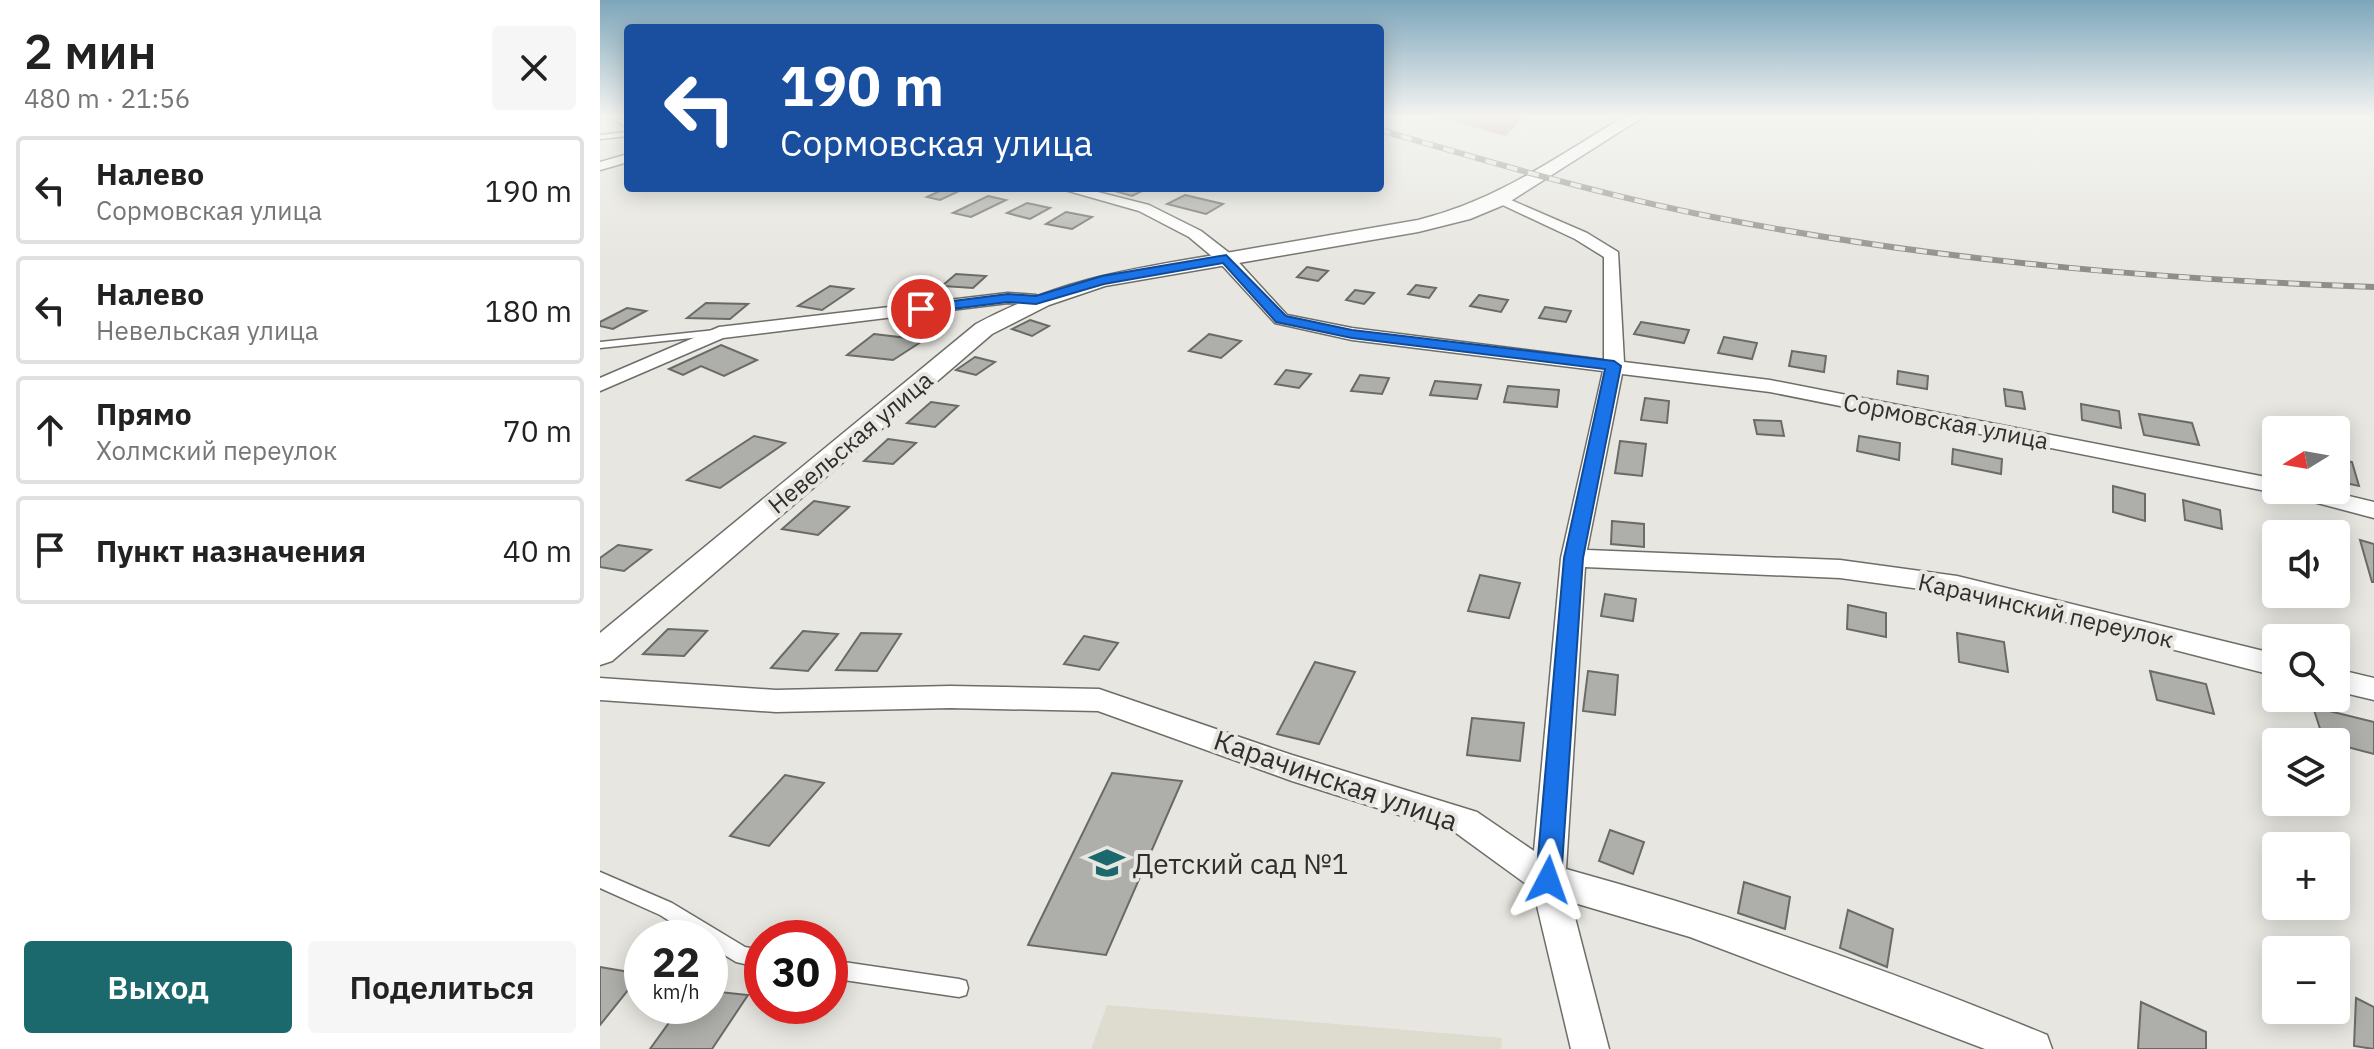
<!DOCTYPE html>
<html lang="ru">
<meta charset="utf-8">
<style>
:root{--surface:#fff;--page:#f6f6f6;--text:#222;--muted:#767676;--line:#e0e0e0;--accent:#1b686d}
body{margin:0;font-family:"IBM Plex Sans",sans-serif;background:var(--page);color:var(--text);height:100vh;display:flex;flex-direction:column;font-size:30px;white-space:nowrap}
*{box-sizing:border-box;margin:0}
p{font-size:26px;color:var(--muted)}
.icon{flex:none;width:44px;height:44px;fill:none;stroke:currentColor;stroke-width:2;stroke-linecap:round;stroke-linejoin:round}
.map{position:relative;flex:1;overflow:hidden}
.side{display:flex;flex-direction:column;background:var(--surface);width:600px}
.side>*{flex:none}
.guide{position:absolute;left:24px;top:24px;width:760px;height:168px;border-radius:8px;box-shadow:0 4px 20px #0003;background:#1a4fa0;color:#fff;overflow:hidden}
.needle{width:52px;rotate:259deg}
.buttons{position:absolute;left:1662px;top:416px;display:grid;gap:16px}
.buttons a{display:grid;place-items:center;width:88px;height:88px;border-radius:8px;background:var(--surface);box-shadow:0 4px 20px #0003;font-size:40px}
.speed{position:absolute;left:24px;top:920px;display:flex;gap:16px;font-size:40px;font-weight:700;text-align:center}
.speed>*{display:grid;place-content:center;width:104px;height:104px;border-radius:50%;background:var(--surface);box-shadow:0 4px 20px #0003;line-height:1}
.speed small{font-size:20px;font-weight:400}
.speed .limit{border:12px solid #d22;background:#fff;color:#111}
.pin{position:absolute;display:grid;place-items:center;width:68px;height:68px;color:#fff;margin:-34px;border:4px solid #fff;border-radius:50%;box-shadow:0 2px 8px #0007}
.me{position:absolute;width:88px;margin:-44px;rotate:4deg;stroke-linejoin:round;filter:drop-shadow(0 0 6px #0008)}
.turn{display:flex;align-items:center;gap:28px;height:168px;padding:0 24px;font-size:36px}
.turn .icon{width:104px;height:104px;stroke-width:2.5}
.turn b{display:block;font-size:56px;line-height:68px}
.round{display:grid;place-items:center;flex:none;width:84px;height:84px;border-radius:8px;background:var(--page)}
.headline{display:flex;align-items:center;justify-content:space-between;height:136px;padding:0 24px}
h1{font-size:48px;font-weight:600;line-height:60px}
.primary-button{display:flex;gap:16px;margin-top:auto;padding:16px 24px}
.primary-button a{flex:1;height:92px;border-radius:8px;background:var(--accent);color:#fff;font-size:32px;font-weight:600;line-height:92px;text-align:center}
.primary-button a+a{background:var(--page);color:var(--text)}
ul{padding:0;list-style:none}
li{display:flex;align-items:center;gap:24px;height:108px;margin:0 16px 12px;padding:0 8px;border:4px solid var(--line);border-radius:8px}
li div{flex:1}
li b{display:block;font-size:30px}
li em{font-style:normal}
main{display:flex;flex:1;min-height:0}
.map>svg:first-child{display:block}
</style>
<main>
<section class="side">
<div class="headline"><div><h1>2 мин</h1><p>480 m · 21:56</p></div><a class="round"><svg class="icon" aria-label="close" viewBox="0 0 24 24"><path d="M6 6l12 12M18 6L6 18"/></svg></a></div>
<ul>
<li><svg class="icon" aria-label="left" viewBox="0 0 24 24"><path d="M17 20v-9H6M10 6l-5 5 5 5"/></svg><div><b>Налево</b><p>Сормовская улица</p></div><em>190 m</em></li>
<li><svg class="icon" aria-label="left" viewBox="0 0 24 24"><path d="M17 20v-9H6M10 6l-5 5 5 5"/></svg><div><b>Налево</b><p>Невельская улица</p></div><em>180 m</em></li>
<li><svg class="icon" aria-label="ahead" viewBox="0 0 24 24"><path d="M12 20V5M6 11l6-6 6 6"/></svg><div><b>Прямо</b><p>Холмский переулок</p></div><em>70 m</em></li>
<li><svg class="icon" aria-label="arrive" viewBox="0 0 24 24"><path d="M6 21V4h12l-3 4 3 4H6"/></svg><div><b>Пункт назначения</b></div><em>40 m</em></li>
</ul>
<div class="primary-button"><a>Выход</a><a>Поделиться</a></div>
</section>
<div class="map">
<svg width="1774" height="1049" viewBox="0 0 1774 1049">
<rect width="100%" height="100%" fill="#e7e6e0"/>
<path fill="#dedbcf" d="M507,1005L902,1038L901,1049H491Z"/>
<path fill="#c2a594" d="M835,117H923L906,136Z"/>
<g fill="#aeafaa" stroke="#6a6b67" stroke-width="2">
<path d="M504,188H548L532,196Z"/>
<path d="M344,189L357,192L340,200L327,197Z"/>
<path d="M585,195L623,204L606,214L567,204Z"/>
<path d="M388,196L406,200L371,217L353,213Z"/>
<path d="M427,203L450,208L430,219L407,213Z"/>
<path d="M466,212L492,217L472,229L446,224Z"/>
<path d="M707,267L728,271L718,281L697,277Z"/>
<path d="M356,274L386,276L373,288L342,286Z"/>
<path d="M816,285L836,288L829,298L808,294Z"/>
<path d="M230,286L253,289L222,310L198,306Z"/>
<path d="M755,290L774,293L764,304L746,300Z"/>
<path d="M879,295L908,300L901,312L870,306Z"/>
<path d="M106,303L148,304L130,319L87,318Z"/>
<path d="M945,307L971,311L966,322L939,318Z"/>
<path d="M27,308L46,311L13,329L0,326V322Z"/>
<path d="M430,320L449,326L432,336L412,329Z"/>
<path d="M1041,322L1089,330L1084,343L1034,334Z"/>
<path d="M274,334L324,340L293,360L247,355Z"/>
<path d="M609,334L641,341L621,358L589,351Z"/>
<path d="M1124,337L1157,343L1152,359L1118,353Z"/>
<path d="M121,345L157,360L124,376L101,366L83,375L69,369Z"/>
<path d="M1192,351L1226,356L1224,372L1189,366Z"/>
<path d="M375,357L395,362L376,375L356,370Z"/>
<path d="M686,370L711,374L699,388L675,384Z"/>
<path d="M1298,371L1328,376L1327,389L1297,384Z"/>
<path d="M760,375L789,378L782,394L751,391Z"/>
<path d="M835,381L881,385L877,399L830,395Z"/>
<path d="M908,386L959,390L957,407L904,402Z"/>
<path d="M1404,389L1422,392L1425,409L1406,406Z"/>
<path d="M1045,398L1069,401L1067,423L1041,420Z"/>
<path d="M331,402L358,406L335,427L307,423Z"/>
<path d="M1481,404L1519,411L1521,428L1482,420Z"/>
<path d="M1539,414L1592,423L1599,445L1544,435Z"/>
<path d="M1154,420L1181,421L1184,436L1157,434Z"/>
<path d="M154,436L185,443L120,488L87,480Z"/>
<path d="M1259,436L1300,443L1299,460L1257,451Z"/>
<path d="M288,439L316,443L293,464L264,461Z"/>
<path d="M1020,441L1046,444L1042,476L1015,473Z"/>
<path d="M1353,449L1402,459L1401,474L1352,464Z"/>
<path d="M1736,458L1752,462L1759,486L1736,481Z"/>
<path d="M1513,486L1545,494V521L1513,512Z"/>
<path d="M1583,500L1620,510L1622,529L1585,520Z"/>
<path d="M214,501L249,507L218,535L182,529Z"/>
<path d="M1012,521L1044,524V547L1011,544Z"/>
<path d="M1760,540L1774,544V582H1772Z"/>
<path d="M18,545L51,550L24,571L0,567V558Z"/>
<path d="M880,575L920,583L909,618L868,611Z"/>
<path d="M1005,594L1036,599L1033,621L1001,616Z"/>
<path d="M1248,605L1286,613V637L1247,629Z"/>
<path d="M68,629L107,631L84,656L43,654Z"/>
<path d="M203,631L238,634L208,671L171,668Z"/>
<path d="M261,633L301,634L277,671L236,670Z"/>
<path d="M1357,633L1404,642L1408,672L1359,662Z"/>
<path d="M484,636L518,643L499,670L464,664Z"/>
<path d="M715,662L755,672L719,744L677,734Z"/>
<path d="M988,671L1018,675L1015,715L983,711Z"/>
<path d="M1550,671L1606,684L1614,714L1557,700Z"/>
<path d="M1713,707L1774,722V754L1724,741Z"/>
<path d="M872,718L924,723L920,761L867,755Z"/>
<path d="M512,773L582,781L506,955L428,945Z"/>
<path d="M185,775L224,783L169,846L130,836Z"/>
<path d="M1010,830L1044,842L1033,874L999,861Z"/>
<path d="M1144,882L1190,897L1185,929L1138,913Z"/>
<path d="M1248,910L1293,929L1287,967L1240,948Z"/>
<path d="M0,967L41,974L0,1025Z"/>
<path d="M110,991L148,995L112,1049H50L81,1006H110Z"/>
<path d="M1756,998L1774,1007V1049L1754,1046Z"/>
<path d="M1541,1002L1606,1032V1049H1538Z"/>
</g>
<g fill="none" stroke-linecap="round" stroke-linejoin="round">
<g stroke="#6e6d68" stroke-width="3">
<g id="service">
<path d="M7,117H16L28,123V127Z"/>
<path d="M28,132V136L0,139V135Z"/>
<path d="M116,330L121,333L119,335L0,348V342Z"/>
<path d="M0,872L72,903L145,947L162,950V968L136,962L110,946V938H97L60,915L0,888Z"/>
<path d="M230,960L359,979L366,981L368,988L366,995L359,997L230,978Z"/>
</g>
</g>
<g stroke="#6e6d68" stroke-width="3">
<g id="minor">
<path d="M28,154V162L0,170V162Z"/>
<path d="M458,188H482L549,205L601,231L632,255L687,315L752,328L1004,360V257L975,239L892,200L899,196L904,197L987,233L1018,252L1024,362L1170,380L1676,479V490H1724L1774,502V518L1687,495L1684,491L1676,493L1170,392L1022,374L987,550L1240,560L1357,576L1676,654V676L1357,594L1240,578L985,567L966,869C1129,914 1290,970 1447,1035L1452,1049H1385L1090,937L971,902L1009,1049H971L933,889L856,833L692,781L498,711L350,708L176,712L0,700V678L176,690L350,686L499,689L692,755L877,812L934,851L961,558L1003,371L752,340L675,323L620,263L589,237L539,211Z"/>
<path d="M408,293L436,295L445,300L436,305L408,303L123,338L0,391V378L119,327Z"/>
<path d="M1736,669L1774,678V700L1736,691Z"/>
</g>
</g>
<g stroke="#6e6d68" stroke-width="3">
<path id="tertiary" d="M1023,117H1043L906,204L870,219L818,232L505,286L449,305L392,334L12,661L0,665V633L376,324C462,278 532,269 626,253C690,242 754,231 818,220C895,201 956,158 1023,117Z"/>
</g>
<use href="#service" fill="#fff" fill-rule="evenodd"/>
<use href="#minor" fill="#fff" fill-rule="evenodd"/>
<use href="#tertiary" fill="#fff" fill-rule="evenodd"/>
<g stroke="#8f8e8a" stroke-width="6">
<path id="rail" d="M780,130C890,162 1001,195 1113,217C1331,260 1552,279 1774,287"/>
</g>
<use href="#rail" stroke="#e7e6e0" stroke-width="4" stroke-dasharray="11" stroke-linecap="butt"/>
</g>
<linearGradient id="sky" x2="0" y2="1"><stop stop-color="#7da6bb"/><stop offset="0.44" stop-color="#f4f4f1"/><stop offset="1" stop-color="#f4f4f1" stop-opacity="0"/></linearGradient>
<rect width="1774" height="264" fill="url(#sky)"/>
<path fill="#1a73e8" stroke="#114b97" stroke-width="2" d="M626,255L686,316L752,330L1014,361L1021,366L983,558L961,880L958,888L948,892L939,888L936,880L964,558L1005,369L752,338L676,322L623,263L504,284L436,304L408,302L321,313L315,309L321,305L408,294L436,296L502,276Z"/>
<defs>
<g id="school-bare" transform="scale(2.76)"><path d="M0-5L7-2L0 1L-7-2ZM-4 1L0 2.5L4 1V4Q0 6-4 4Z" fill="#1b686d" stroke="#e7e6e0" stroke-width="2.5" paint-order="stroke"/></g>
</defs>
<g fill-rule="evenodd">
<use href="#school-bare" x="507" y="863"/>
</g>
<g text-anchor="middle" dominant-baseline="central" stroke-width="8" stroke-linejoin="round" paint-order="stroke">
<g font-size="24" fill="#2f2f2d" stroke="#e7e6e0">
<text transform="translate(1346 421) rotate(11)">Сормовская улица</text>
<text transform="translate(250 442) rotate(-40)">Невельская улица</text>
<text transform="translate(1446 610) rotate(13)">Карачинский переулок</text>
</g>
<g font-size="28" fill="#2f2f2d" stroke="#e7e6e0">
<text transform="translate(736 780) rotate(19)">Карачинская улица</text>
</g>
<g font-size="28" fill="#2f2f2d" stroke="#e7e6e0" text-anchor="start">
<text x="533" y="863">Детский сад №1</text>
</g>
</g>
</svg>
<div class="buttons">
<a><svg class="needle" viewBox="-14 -14 28 28"><path d="M0-13l5 13h-10z" fill="#e53935"/><path d="M0 13l5-13h-10z" fill="#767676"/></svg></a>
<a><svg class="icon" aria-label="sound" viewBox="0 0 24 24"><path d="M4 9h4l5-4v14l-5-4H4zM17 9q2 3 0 6"/></svg></a>
<a><svg class="icon" aria-label="search" viewBox="0 0 24 24"><circle cx="10" cy="10" r="6"/><path d="M15 15l6 6"/></svg></a>
<a><svg class="icon" aria-label="layers" viewBox="0 0 24 24"><path d="M12 4l9 5-9 5-9-5zM3 14l9 5 9-5"/></svg></a>
<a>+</a>
<a>−</a>
</div>
<div class="speed"><div>22<small>km/h</small></div><div class="limit">30</div></div>
<div class="pin" style="left:321px;top:309px;background:#d93025"><svg class="icon" aria-label="arrive" viewBox="0 0 24 24"><path d="M6 21V4h12l-3 4 3 4H6"/></svg></div>
<svg class="me" style="left:948px;top:880px" viewBox="-20 -20 40 40"><path d="M0-17L14 15 0 8-14 15z" fill="#1a73e8" stroke="#fff" stroke-width="4"/></svg>
<div class="guide">
<div class="turn"><svg class="icon" aria-label="left" viewBox="0 0 24 24"><path d="M17 20v-9H6M10 6l-5 5 5 5"/></svg><div><b>190 m</b>Сормовская улица</div></div>
</div>
</div>
</main>
